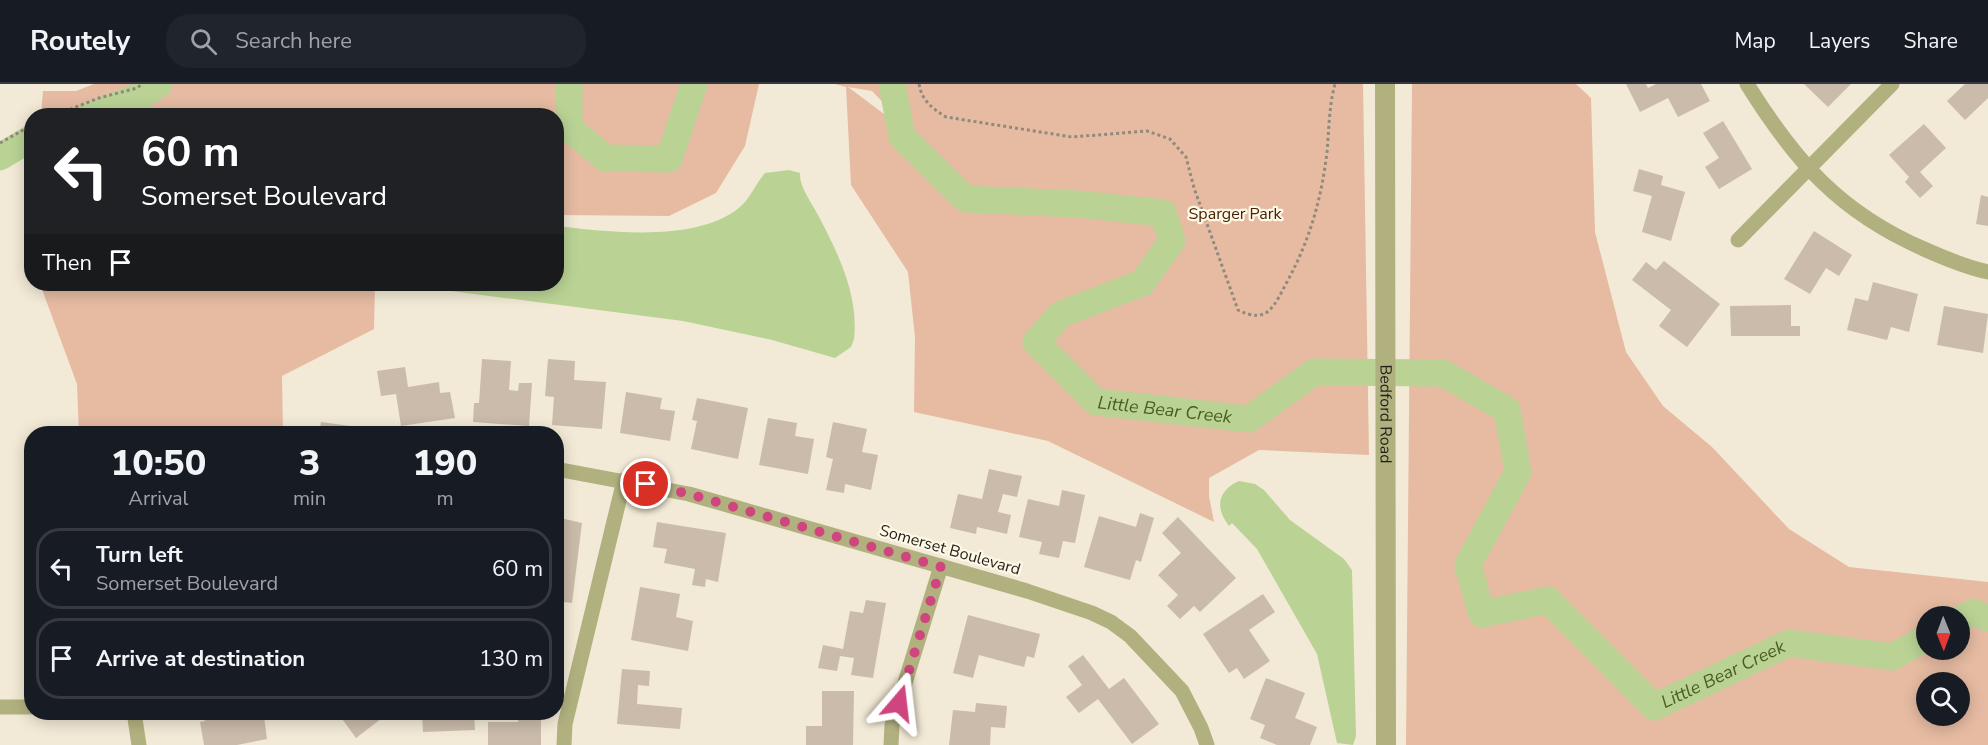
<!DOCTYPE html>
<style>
:root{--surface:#171b24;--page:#20242c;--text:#f1f3f6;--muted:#9ea1a6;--line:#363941}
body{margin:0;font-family:"Nunito Sans",sans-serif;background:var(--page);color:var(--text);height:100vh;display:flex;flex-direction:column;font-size:22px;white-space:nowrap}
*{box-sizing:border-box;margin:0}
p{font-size:20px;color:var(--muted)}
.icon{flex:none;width:33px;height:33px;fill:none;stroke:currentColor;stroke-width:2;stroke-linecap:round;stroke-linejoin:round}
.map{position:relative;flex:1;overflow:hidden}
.side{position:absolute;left:24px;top:342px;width:540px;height:294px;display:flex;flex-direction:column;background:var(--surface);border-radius:24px;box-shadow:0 3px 15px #0003}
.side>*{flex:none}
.top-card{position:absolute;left:24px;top:24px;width:540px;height:183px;border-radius:24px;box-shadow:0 3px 15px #0003;background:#202124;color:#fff;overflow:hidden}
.needle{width:39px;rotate:179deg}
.fabs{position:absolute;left:1916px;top:522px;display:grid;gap:12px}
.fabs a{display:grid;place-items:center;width:54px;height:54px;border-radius:50%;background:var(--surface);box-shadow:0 3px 15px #0003;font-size:30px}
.pin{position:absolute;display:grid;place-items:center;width:51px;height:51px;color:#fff;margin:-26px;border:3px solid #fff;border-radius:50%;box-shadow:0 2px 6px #0007}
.me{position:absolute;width:66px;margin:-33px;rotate:17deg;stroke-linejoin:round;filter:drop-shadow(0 0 4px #0008)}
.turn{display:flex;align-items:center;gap:21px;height:126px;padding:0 18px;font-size:27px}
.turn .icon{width:78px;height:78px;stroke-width:2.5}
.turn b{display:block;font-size:42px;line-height:51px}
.then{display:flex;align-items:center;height:57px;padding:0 18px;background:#0003;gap:12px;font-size:22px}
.eta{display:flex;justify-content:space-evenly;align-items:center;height:102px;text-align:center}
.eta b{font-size:36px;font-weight:800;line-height:42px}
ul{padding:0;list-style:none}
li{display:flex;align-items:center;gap:18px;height:81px;margin:0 12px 9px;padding:0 6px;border:3px solid var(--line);border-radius:24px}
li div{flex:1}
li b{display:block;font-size:22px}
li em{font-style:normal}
header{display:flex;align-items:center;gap:36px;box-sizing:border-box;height:84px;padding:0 30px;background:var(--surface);border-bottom:2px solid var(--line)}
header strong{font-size:28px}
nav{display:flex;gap:33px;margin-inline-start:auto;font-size:21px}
.search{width:420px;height:54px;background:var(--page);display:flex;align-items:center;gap:15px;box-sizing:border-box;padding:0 21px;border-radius:24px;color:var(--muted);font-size:22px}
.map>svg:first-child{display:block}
</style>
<header>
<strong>Routely</strong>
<div class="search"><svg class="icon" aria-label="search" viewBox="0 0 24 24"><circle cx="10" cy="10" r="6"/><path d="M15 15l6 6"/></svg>Search here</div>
<nav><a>Map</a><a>Layers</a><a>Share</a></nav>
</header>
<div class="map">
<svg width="1988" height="661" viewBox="0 0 1988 661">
<rect width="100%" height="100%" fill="#f2ead6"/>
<g fill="#e6bba2" fill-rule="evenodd">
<path d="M94,0H759L745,62L716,109L669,132L557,131L556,32L41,31L43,7H76Z"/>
<path d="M835,0H1363L1369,371L1259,366L1209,394V412L1214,438L1048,357L914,328L915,253L908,188L851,101L846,3ZM848,3L872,7L921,57H920Z"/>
<path d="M1412,0H1576L1591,14L1595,148L1626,268L1663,322L1712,363L1789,445L1849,483L1988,498V661H1406ZM1959,532V566H1926V532ZM1959,598V632H1926V598Z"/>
<path d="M40,200H375L374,245L282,292L283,349H79L77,300Z"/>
</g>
<g fill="#bad395">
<path d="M789,86L800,89C799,103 812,119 818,131C838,169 859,211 854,255L851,263L835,274L772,256L683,237L451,207L419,200H556L557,142C607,148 705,160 744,119C752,110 757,98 765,89Z"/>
<path d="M1239,397L1255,400L1264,406L1290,436L1344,475L1352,486L1356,652L1353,661L1337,659L1317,570L1257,465L1232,439L1229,442C1215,424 1217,407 1239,397Z"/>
</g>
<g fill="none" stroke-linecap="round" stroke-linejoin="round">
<g stroke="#bad395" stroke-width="27">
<path d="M569,0V44L605,74L669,75L694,0"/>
<path id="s1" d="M892,0L902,53L966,115L1078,120L1163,129L1172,157L1142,199L1061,230L1036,258L1096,318L1249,335L1314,288L1443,289L1507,326L1518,388L1468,481L1482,530L1548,516L1654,623L1789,559L1892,573L1926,554"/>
<path d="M88,32L145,10L159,0"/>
<path d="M0,73L32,54"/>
<path d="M1959,536L1974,528L1988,534"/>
</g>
</g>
<g fill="#cabbab">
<path d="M1626,0H1646L1648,4L1656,0H1701L1710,17L1678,33L1668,14L1640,28Z"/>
<path d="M1804,0H1851L1828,23Z"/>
<path d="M1965,0H1988V14L1965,36L1947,17Z"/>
<path d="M1723,37L1752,85L1719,105L1705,83L1719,74L1703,49Z"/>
<path d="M1924,40L1946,64L1920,88L1933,102L1920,114L1905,98L1909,93L1889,71Z"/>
<path d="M1639,85L1663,92L1661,101L1685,108L1671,157L1642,148L1652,112L1633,107Z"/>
<path d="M1981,111L1988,113V142L1976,140Z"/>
<path d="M1814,147L1852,171L1839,192L1826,184L1810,210L1784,195Z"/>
<path d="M1664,177L1720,220L1687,263L1659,242L1671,226L1632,196L1646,178L1656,186Z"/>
<path d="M1873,198L1918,210L1909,248L1891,243L1887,256L1847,246L1855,214L1868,217Z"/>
<path d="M1791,221V242H1800V252H1731L1730,222Z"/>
<path d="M1944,222L1988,230L1983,269L1937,261Z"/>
<path d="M482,275L511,277L509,306L518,307L519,299H532L529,342L473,338L474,319H479Z"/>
<path d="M548,275L575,277L574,296L606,298L602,345L552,341L554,313L545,312Z"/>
<path d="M405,283L408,303L439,298L440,309L450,308L455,334L401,342L396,310L381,312L377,287Z"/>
<path d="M626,308L662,314L660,325L675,327L670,357L620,349Z"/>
<path d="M697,314L748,324L738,375L691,365L697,337L692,336Z"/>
<path d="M768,334L797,339L795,352L814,355L808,390L759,381Z"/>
<path d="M321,338L380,346V350H319Z"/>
<path d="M833,338L867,345L862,368L878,371L871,406L845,400L844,409L826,406L833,375L826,373Z"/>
<path d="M989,385L1022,392L1017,413L1003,410L998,428L1011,431L1007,450L977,443L976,450L950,444L958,410L982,415Z"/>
<path d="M1062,406L1085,411L1075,459L1063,457L1059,474L1039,470L1042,458L1019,453L1028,415L1059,422Z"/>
<path d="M1140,429L1154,434L1141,478L1136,476L1130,496L1084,483L1099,432L1136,443Z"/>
<path d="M556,433L582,439L572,519L556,517Z"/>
<path d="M1178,433L1236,494L1200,528L1194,522L1180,535L1167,522L1178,511L1158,491L1181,469L1162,449Z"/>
<path d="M657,438L726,449L718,498L706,495L705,503L692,501L695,485L664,479L667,465L653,463Z"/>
<path d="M640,503L680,510L676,533L693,537L688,567L631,556Z"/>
<path d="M1263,510L1275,528L1249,546L1270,577L1244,595L1237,584L1229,589L1203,550Z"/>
<path d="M866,516L886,519L873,594L851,591L854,574L840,572L837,587L818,584L823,561L843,565L850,527L863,529Z"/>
<path d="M968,531L1040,550L1034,574L1027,572L1024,583L979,571L973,594L953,589Z"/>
<path d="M1083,571L1109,605L1124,594L1159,640L1132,660L1098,615L1079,629L1066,613L1082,601L1068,582Z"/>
<path d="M622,585L650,587L649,602L638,601L637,620L682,624L680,645L617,640Z"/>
<path d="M1266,594L1305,609L1295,634L1317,643L1310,661H1277L1260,654L1265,641L1250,635Z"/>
<path d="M822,607H854L853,661H806V642H822Z"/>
<path d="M976,619L1007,622L1005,644L991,643L990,661H949L953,626L975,628Z"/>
<path d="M204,628H238L239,636L264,632L267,655L237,661H204L200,638L205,637Z"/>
<path d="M337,628H390L356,654Z"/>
<path d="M422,628H474L475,646L423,648Z"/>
<path d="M518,628H541V661H488V638H518Z"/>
</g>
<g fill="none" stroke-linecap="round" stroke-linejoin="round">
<g stroke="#908a7d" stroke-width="3" stroke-dasharray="3 3" stroke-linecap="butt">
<path d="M919,0C922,17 932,24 946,33L1072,53L1147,47L1170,55L1186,73L1194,104L1238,226C1268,241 1274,222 1287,198C1310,155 1321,117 1327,68C1329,45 1329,22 1335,0"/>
<path d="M53,32L99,14L137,4L142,0"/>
<path d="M0,59L32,41"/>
</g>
<g stroke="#b1b180" stroke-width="15">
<path d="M1747,0C1795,77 1839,128 1924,165C1944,174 1966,183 1988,188"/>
<path d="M1738,156L1892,0"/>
<path d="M556,385L689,410L1027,507L1092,529L1111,538L1130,552L1182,607L1201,644L1207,661"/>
<path d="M0,623H32"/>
<path d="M134,628L139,661"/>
<path d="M564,661L565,640L624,396"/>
<path d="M891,661L892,641L941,482"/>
</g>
<path stroke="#b1b180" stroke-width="20" id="s2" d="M1385,0L1386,661"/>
</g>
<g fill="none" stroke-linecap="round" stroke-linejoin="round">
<path stroke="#cf457e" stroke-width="10" stroke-dasharray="0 18" d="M646,400L689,410L941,483L899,619"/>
</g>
<g text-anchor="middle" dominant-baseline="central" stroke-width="4.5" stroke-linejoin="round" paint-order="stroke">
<g font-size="16" fill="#482205" stroke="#fef8e7">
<text x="1235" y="130">Sparger Park</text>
</g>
<g font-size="16" fill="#221f18" stroke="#fef8e7">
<text stroke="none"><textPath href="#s2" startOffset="330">Bedford Road</textPath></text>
<text transform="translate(950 466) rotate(16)">Somerset Boulevard</text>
</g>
<g font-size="18" font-style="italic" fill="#495f1e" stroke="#fef8e7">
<text stroke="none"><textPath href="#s1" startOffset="700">Little Bear Creek</textPath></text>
<text stroke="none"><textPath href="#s1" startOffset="1582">Little Bear Creek</textPath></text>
</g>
</g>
</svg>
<div class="fabs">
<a><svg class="needle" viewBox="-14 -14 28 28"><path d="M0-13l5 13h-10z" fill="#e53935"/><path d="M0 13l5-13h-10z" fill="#9ea1a6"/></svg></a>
<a><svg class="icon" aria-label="search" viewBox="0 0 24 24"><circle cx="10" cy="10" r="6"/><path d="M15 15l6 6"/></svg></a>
</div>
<div class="pin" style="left:646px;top:400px;background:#d93025"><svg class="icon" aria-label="arrive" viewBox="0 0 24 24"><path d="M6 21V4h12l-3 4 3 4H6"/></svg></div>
<svg class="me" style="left:899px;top:619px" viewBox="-20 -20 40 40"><path d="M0-17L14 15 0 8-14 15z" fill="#cf457e" stroke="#fff" stroke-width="4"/></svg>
<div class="top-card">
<div class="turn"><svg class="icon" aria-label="left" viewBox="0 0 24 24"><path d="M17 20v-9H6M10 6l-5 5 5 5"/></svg><div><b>60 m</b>Somerset Boulevard</div></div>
<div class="then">Then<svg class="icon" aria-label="arrive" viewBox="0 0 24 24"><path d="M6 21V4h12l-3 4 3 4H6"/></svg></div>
</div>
<section class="side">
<div class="eta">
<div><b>10:50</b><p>Arrival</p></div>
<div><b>3</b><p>min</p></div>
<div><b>190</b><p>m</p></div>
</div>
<ul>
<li><svg class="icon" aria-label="left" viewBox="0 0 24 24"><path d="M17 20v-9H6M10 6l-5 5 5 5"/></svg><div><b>Turn left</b><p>Somerset Boulevard</p></div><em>60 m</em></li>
<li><svg class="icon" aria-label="arrive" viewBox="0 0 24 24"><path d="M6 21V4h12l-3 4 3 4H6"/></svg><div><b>Arrive at destination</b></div><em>130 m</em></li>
</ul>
</section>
</div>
